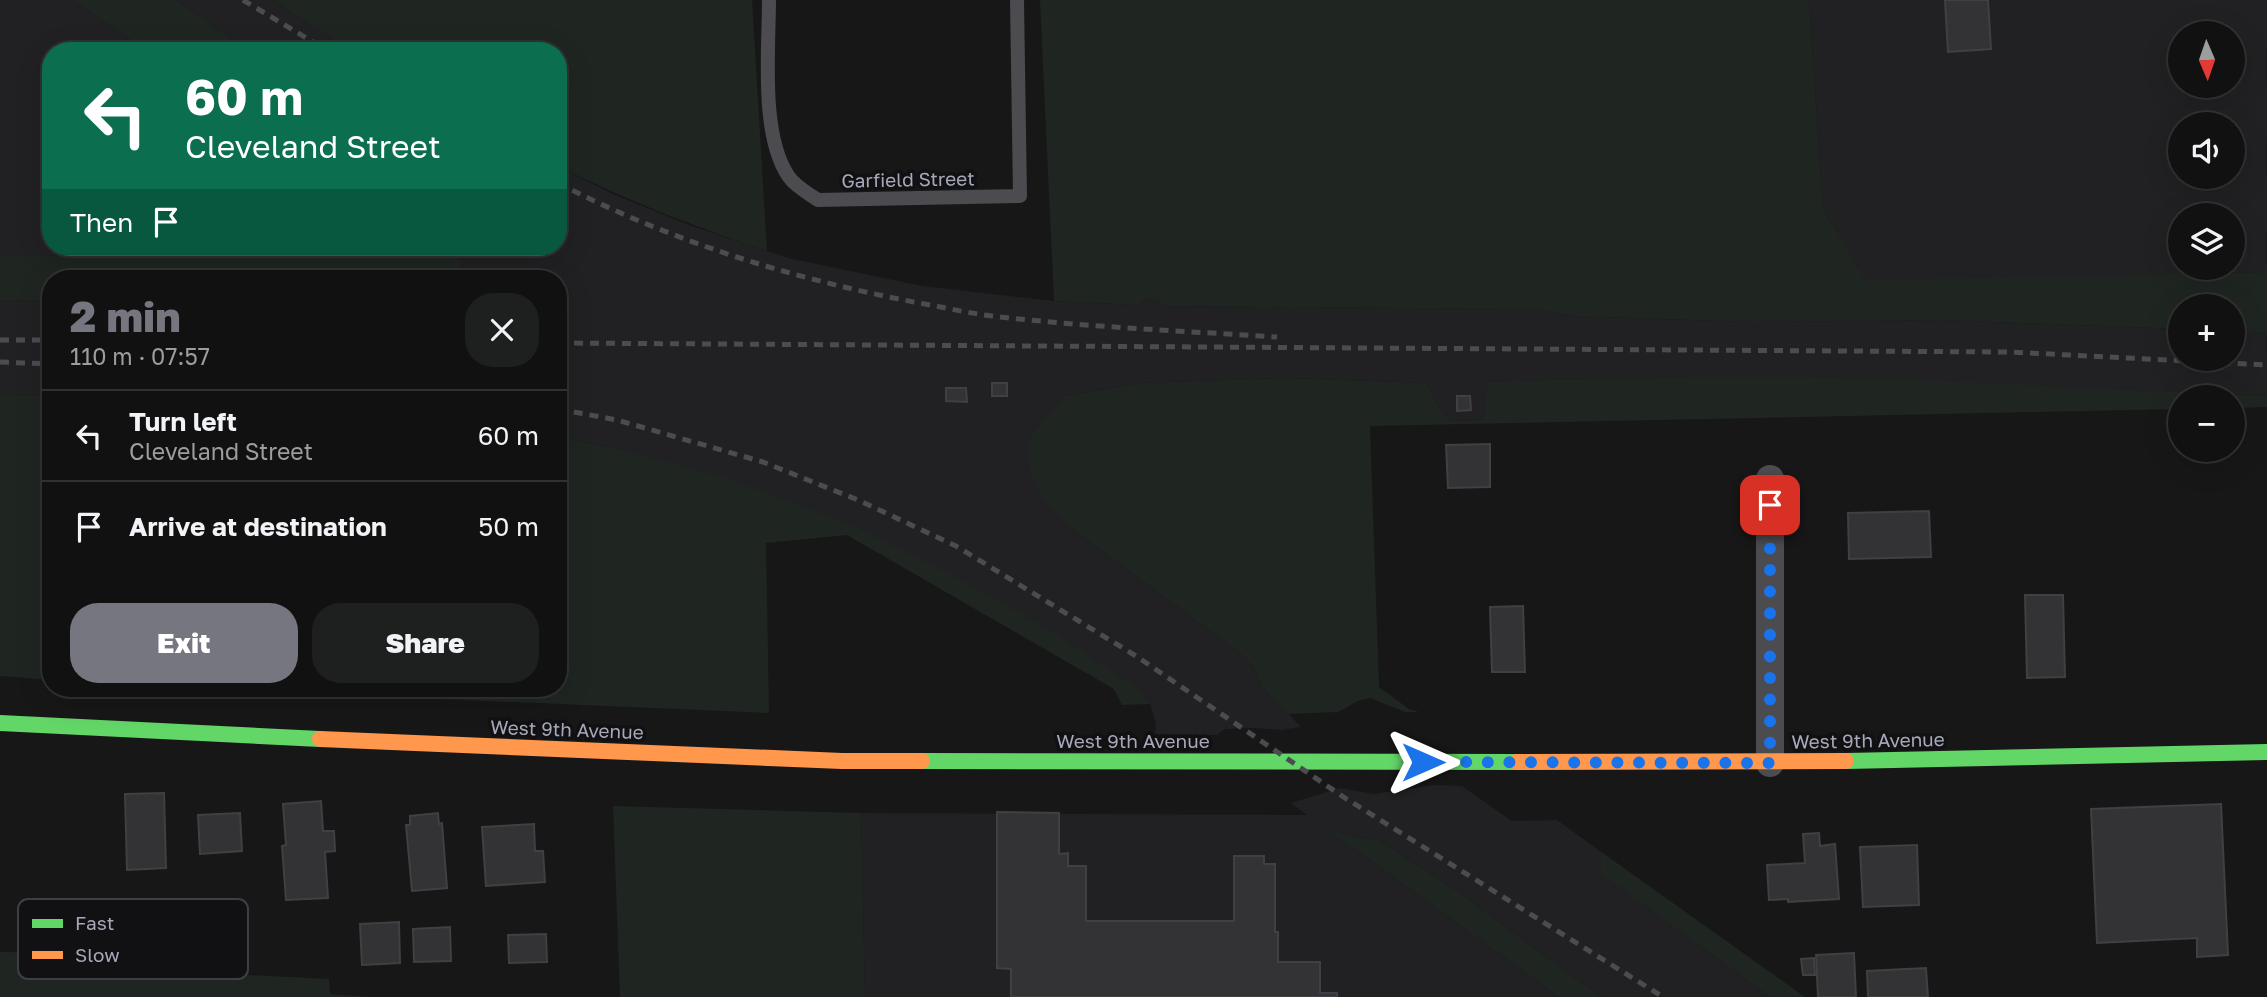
<!DOCTYPE html>
<meta charset="utf-8">
<style>
:root{--surface:#111;--page:#1e1f1f;--text:#f1f3f6;--muted:#9c9d9f;--line:#303131;--accent:#757680}
body{margin:0;font-family:"Golos Text",sans-serif;background:var(--page);color:var(--text);height:100vh;display:flex;flex-direction:column;font-size:26px;white-space:nowrap}
*{box-sizing:border-box;margin:0}
p{font-size:23px;color:var(--muted)}
.icon{flex:none;width:38px;height:38px;fill:none;stroke:currentColor;stroke-width:2;stroke-linecap:round;stroke-linejoin:round}
.map{position:relative;flex:1;overflow:hidden}
.drawer{position:absolute;left:42px;top:270px;width:525px;height:427px;display:flex;flex-direction:column;background:var(--surface);border-radius:28px;box-shadow:0 7px 28px #0002,0 0 0 2px var(--line)}
.drawer>*{flex:none}
.banner{position:absolute;left:42px;top:42px;width:525px;height:214px;border-radius:28px;box-shadow:0 7px 28px #0002,0 0 0 2px var(--line);background:#0b6e4f;color:#fff;overflow:hidden}
.needle{width:46px;rotate:178deg}
.controls{position:absolute;left:2168px;top:21px;display:grid;gap:14px}
.controls a{display:grid;place-items:center;width:77px;height:77px;border-radius:50%;background:var(--surface);box-shadow:0 7px 28px #0002,0 0 0 2px var(--line);font-size:35px}
.pin{position:absolute;display:grid;place-items:center;width:60px;height:60px;color:#fff;margin:-30px;border-radius:14px;box-shadow:0 4px 10px #0006}
.me{position:absolute;width:77px;margin:-38px;rotate:90deg;stroke-linejoin:round;filter:drop-shadow(0 0 5px #0008)}
.turn{display:flex;align-items:center;gap:24px;height:147px;padding:0 28px;font-size:32px}
.turn .icon{width:91px;height:91px;stroke-width:2.5}
.turn b{display:block;font-size:49px;line-height:60px}
.then{display:flex;align-items:center;height:66px;padding:0 28px;background:#0003;gap:14px;font-size:26px}
.round{display:grid;place-items:center;flex:none;width:74px;height:74px;border-radius:28px;background:var(--page)}
.overview{display:flex;align-items:center;justify-content:space-between;height:119px;padding:0 28px}
h1{font-size:42px;font-weight:800;line-height:52px;color:var(--accent)}
.primary-button{display:flex;gap:14px;margin-top:auto;padding:14px 28px}
.primary-button a{flex:1;height:80px;border-radius:28px;background:var(--accent);color:#fff;font-size:28px;font-weight:800;line-height:80px;text-align:center}
.primary-button a+a{background:var(--page);color:var(--text)}
ul{padding:0;list-style:none}
li{display:flex;align-items:center;gap:21px;height:91px;padding:0 28px;border-top:2px solid var(--line)}
li div{flex:1}
li b{display:block;font-size:26px}
li em{font-style:normal}
.map>svg:first-child{display:block}
</style>
<div class="map">
<svg width="2267" height="997" viewBox="0 0 2267 997">
<rect width="100%" height="100%" fill="#171717"/>
<g fill="#212123" fill-rule="evenodd">
<path d="M0,0H72L147,51H51V247H341V257L0,255Z"/>
<path d="M176,0H273L351,51H248Z"/>
<path d="M1809,0H2267V272L1865,281L1823,209ZM2180,33H2233V86H2180ZM2180,124H2233V177H2180ZM2180,215H2233V268H2180Z"/>
<path d="M558,166L613,194L689,225L788,258L922,286L1054,301L1140,305L1146,298H1156L1162,306L1535,309L1573,316L1752,322L1944,320L2180,329V359H2233V331L2267,333V396L1842,378L1586,379L1489,382L1483,420L1451,421L1439,409L1426,383L1284,378L1139,383L1065,396L1071,528L1240,653L1253,666L1263,688L1301,727L1282,730L1254,728L1225,729L1217,735L1155,734L1156,723L1150,704L903,552L859,528L613,448L558,437V278H456L460,269V247H558Z"/>
<path d="M0,300L51,301V396L0,395Z"/>
<path d="M1434,785L1462,786L1512,821L1557,820L1600,851L1602,874L1770,997H1601L1453,888L1378,840L1348,836L1329,830L1559,997H865L861,813L1307,815L1291,803L1340,788L1374,794Z"/>
</g>
<g fill="#1f2621">
<path d="M72,0H176L248,51H147Z"/>
<path d="M273,0H752L767,251C695,227 626,200 558,166V51H351Z"/>
<path d="M1040,0H1809L1823,209L1865,280L2267,272V333L2233,331V306H2180V329L1944,320L1752,322L1573,316L1535,309L1162,306L1156,298H1146L1140,305L1054,301Z"/>
<path d="M341,247H460V269L456,278H51V301L0,300V255L340,257Z"/>
<path d="M1284,378L1426,383L1439,409L1451,421L1483,420L1488,382C1606,378 1725,376 1843,378C1985,382 2126,390 2267,396V407L2233,408V397H2180V409L1370,426L1379,687L1409,709L1419,712H1405L1370,698L1358,701L1338,712L1288,714L1263,688L1253,666L1240,653L1071,528L1043,498L1034,482L1029,463L1027,443L1047,415L1065,396L1139,383Z"/>
<path d="M0,395L51,396V680L0,676Z"/>
<path d="M558,437L613,448L727,478L859,528L955,577L1046,628L1136,688L1150,704L1122,705L1114,689L847,535L766,543L769,713L184,688H558Z"/>
<path d="M613,806L861,813L865,997H620Z"/>
<path d="M1326,828L1348,836L1378,840L1453,888L1601,997H1559Z"/>
<path d="M1600,852V851L1805,997H1770L1751,983L1601,874Z"/>
<path d="M0,952L65,953L66,966L329,979L330,994L370,997H0Z"/>
</g>
<g fill="#333335" stroke="#403f43" stroke-width="2">
<path d="M1945,0H1988L1991,49L1948,52Z"/>
<rect x="992" y="383" width="15" height="13"/>
<path d="M946,388H966L967,402L946,401Z"/>
<path d="M1457,396H1470L1471,410L1457,411Z"/>
<path d="M1490,444V487L1448,488L1446,445Z"/>
<path d="M1929,511L1931,557L1849,559L1848,513Z"/>
<path d="M2025,595H2063L2065,677L2027,678Z"/>
<path d="M1523,606L1525,672H1492L1490,607Z"/>
<path d="M164,793L166,868L127,870L125,794Z"/>
<path d="M321,801L323,831H334L335,851L325,852L328,898L286,900L282,846L286,845L283,804Z"/>
<path d="M2221,804L2228,955L2197,957V938L2097,943L2091,809Z"/>
<path d="M997,812L1059,813V854L1068,853V866H1086V921H1234V856H1264V864H1275V932H1278V962H1320V993H1337V997H1011V969L997,968Z"/>
<path d="M240,813L242,851L200,854L198,815Z"/>
<path d="M438,813L439,824L442,823L447,888L412,891L406,825H410V816Z"/>
<path d="M534,824L535,851H543L545,882L486,886L482,827Z"/>
<path d="M1819,833L1820,846L1835,844L1839,899L1788,902V899L1769,900L1767,865L1805,863L1803,834Z"/>
<path d="M1917,845L1919,905L1863,907L1860,847Z"/>
<path d="M399,922L400,963L362,965L360,924Z"/>
<path d="M450,927L451,961L414,962L413,929Z"/>
<path d="M546,934L547,962L509,963L508,935Z"/>
<path d="M1854,953L1856,997H1818L1816,955Z"/>
<path d="M1814,958L1815,975H1803L1801,959Z"/>
<path d="M1926,968L1928,997H1868L1867,971Z"/>
</g>
<g fill="none" stroke-linecap="round" stroke-linejoin="round">
<path stroke="#4b4b50" stroke-width="14" d="M769,0C769,49 760,136 789,177C796,187 808,193 818,200L1020,196L1017,0"/>
<path stroke="#4b4b50" stroke-width="28" d="M1770,763V479"/>
<g stroke="#63d668" stroke-width="16">
<path d="M0,723L320,739"/>
<path d="M922,761L1517,762"/>
<path d="M1846,761L2267,752"/>
</g>
<g stroke="#ff974d" stroke-width="16">
<path d="M320,739L842,761H922"/>
<path d="M1517,762L1846,761"/>
</g>
<g stroke="#4b4c50" stroke-width="5" stroke-dasharray="9 7" stroke-linecap="butt">
<path d="M243,0L328,51"/>
<path d="M558,183C672,242 793,279 919,303C943,307 967,313 992,316C1086,327 1182,331 1277,337"/>
<path d="M0,340H51"/>
<path d="M558,343L2009,352L2267,365"/>
<path d="M0,362L51,364"/>
<path d="M558,409L617,420L763,462L858,500L956,546L1136,656L1345,798L1663,997"/>
</g>
</g>
<g fill="none" stroke-linecap="round" stroke-linejoin="round">
<path stroke="#1a73e8" stroke-width="12" stroke-dasharray="0 21.6" d="M1423,762L1770,763V505"/>
</g>
<g text-anchor="middle" dominant-baseline="central" stroke-width="7" stroke-linejoin="round" paint-order="stroke">
<g font-size="19" fill="#a7a9b9" stroke="#111113">
<text transform="translate(908 179) rotate(-1)">Garfield Street</text>
<text transform="translate(567 729) rotate(2)">West 9th Avenue</text>
<text x="1133" y="740">West 9th Avenue</text>
<text transform="translate(1868 740) rotate(-1)">West 9th Avenue</text>
</g>
</g>
<rect x="18" y="899" width="230" height="80" rx="10" fill="#111113" stroke="#3e3f45" stroke-width="2"/>
<rect x="32" y="919" width="31" height="9" fill="#63d668"/>
<rect x="32" y="951" width="31" height="8" fill="#ff974d"/>
<g font-size="19" fill="#a7a9b9">
<text x="75" y="930">Fast</text>
<text x="75" y="962">Slow</text>
</g>
</svg>
<div class="controls">
<a><svg class="needle" viewBox="-14 -14 28 28"><path d="M0-13l5 13h-10z" fill="#e53935"/><path d="M0 13l5-13h-10z" fill="#9c9d9f"/></svg></a>
<a><svg class="icon" aria-label="sound" viewBox="0 0 24 24"><path d="M4 9h4l5-4v14l-5-4H4zM17 9q2 3 0 6"/></svg></a>
<a><svg class="icon" aria-label="layers" viewBox="0 0 24 24"><path d="M12 4l9 5-9 5-9-5zM3 14l9 5 9-5"/></svg></a>
<a>+</a>
<a>−</a>
</div>
<div class="pin" style="left:1770px;top:505px;background:#d93025"><svg class="icon" aria-label="arrive" viewBox="0 0 24 24"><path d="M6 21V4h12l-3 4 3 4H6"/></svg></div>
<svg class="me" style="left:1423px;top:762px" viewBox="-20 -20 40 40"><path d="M0-17L14 15 0 8-14 15z" fill="#1a73e8" stroke="#fff" stroke-width="4"/></svg>
<div class="banner">
<div class="turn"><svg class="icon" aria-label="left" viewBox="0 0 24 24"><path d="M17 20v-9H6M10 6l-5 5 5 5"/></svg><div><b>60 m</b>Cleveland Street</div></div>
<div class="then">Then<svg class="icon" aria-label="arrive" viewBox="0 0 24 24"><path d="M6 21V4h12l-3 4 3 4H6"/></svg></div>
</div>
<section class="drawer">
<div class="overview"><div><h1>2 min</h1><p>110 m · 07:57</p></div><a class="round"><svg class="icon" aria-label="close" viewBox="0 0 24 24"><path d="M6 6l12 12M18 6L6 18"/></svg></a></div>
<ul>
<li><svg class="icon" aria-label="left" viewBox="0 0 24 24"><path d="M17 20v-9H6M10 6l-5 5 5 5"/></svg><div><b>Turn left</b><p>Cleveland Street</p></div><em>60 m</em></li>
<li><svg class="icon" aria-label="arrive" viewBox="0 0 24 24"><path d="M6 21V4h12l-3 4 3 4H6"/></svg><div><b>Arrive at destination</b></div><em>50 m</em></li>
</ul>
<div class="primary-button"><a>Exit</a><a>Share</a></div>
</section>
</div>
